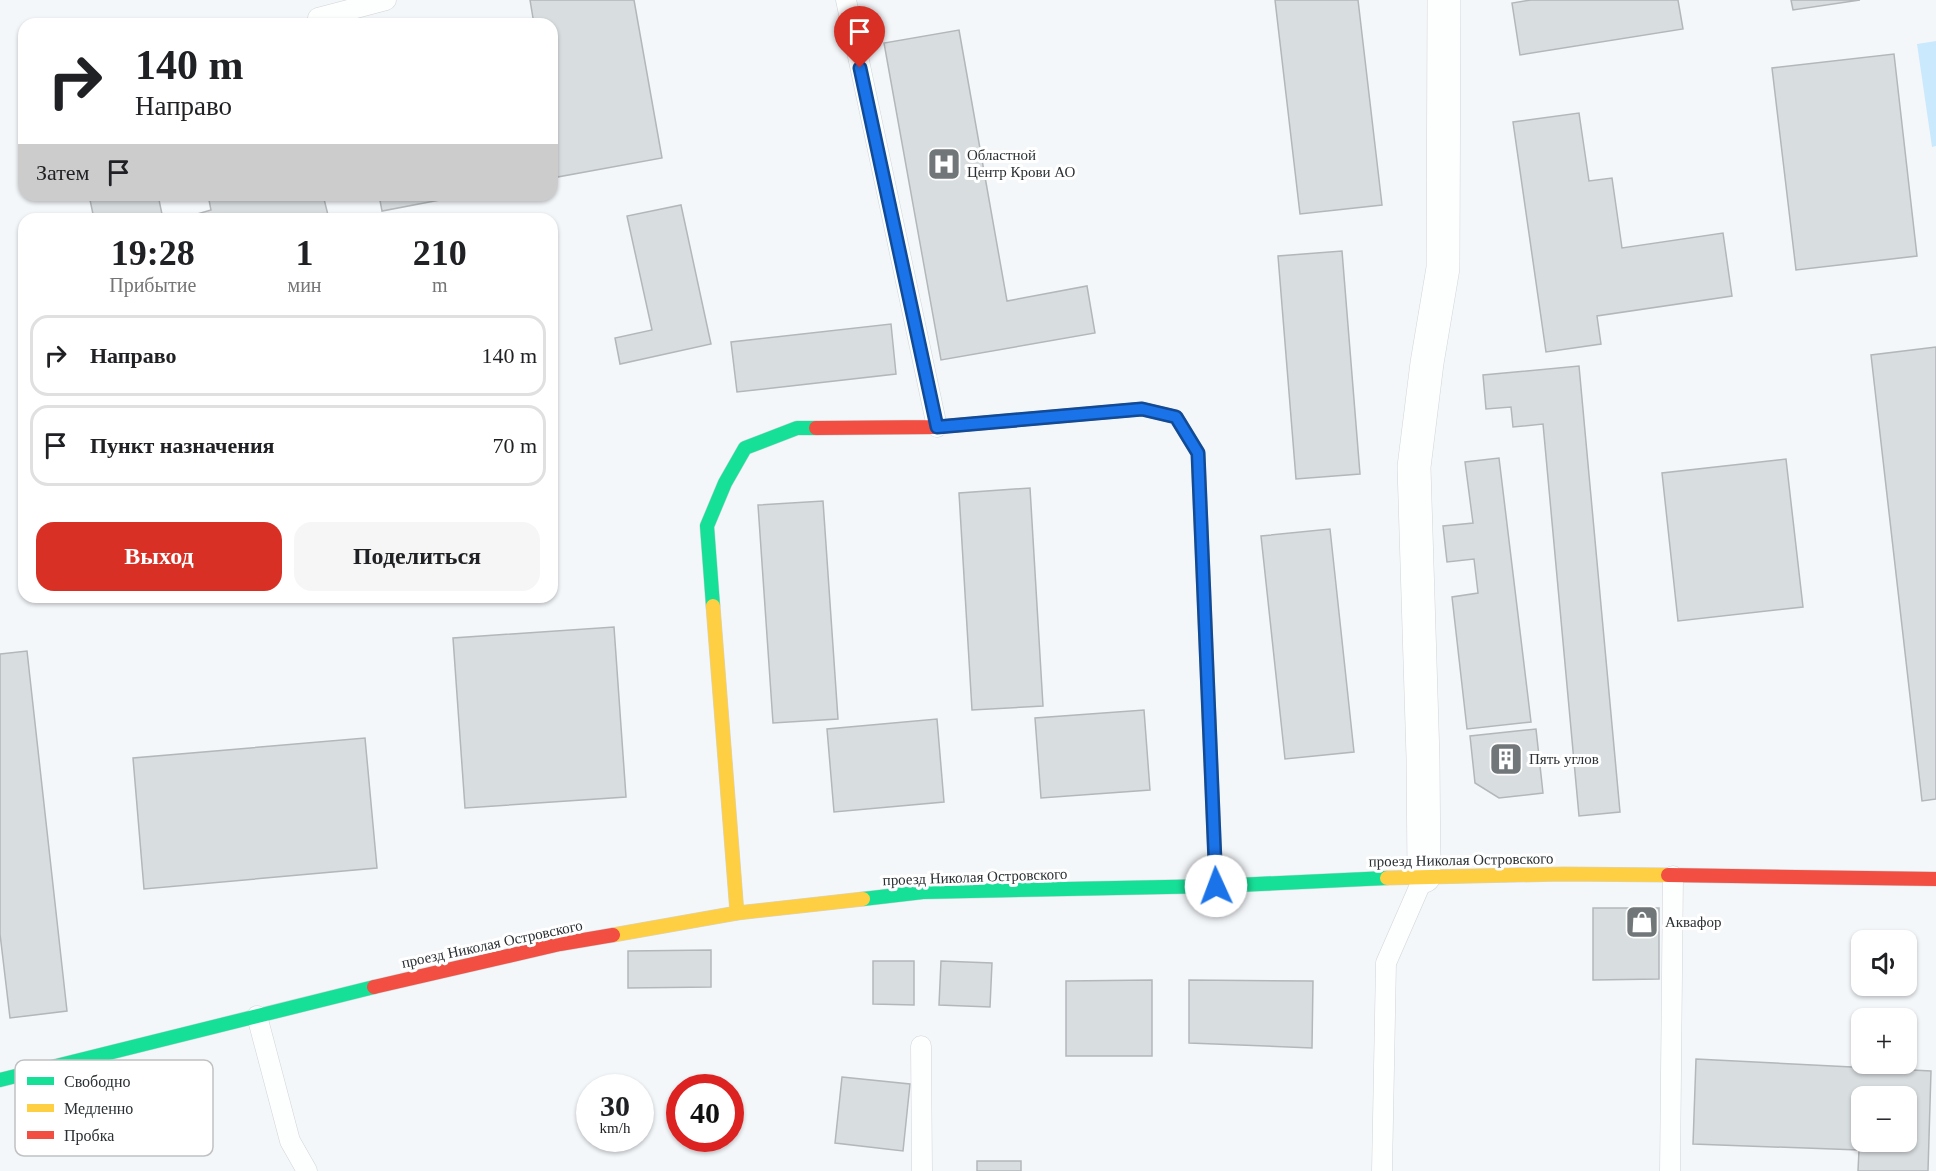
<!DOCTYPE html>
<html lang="ru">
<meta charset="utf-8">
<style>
:root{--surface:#fff;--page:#f6f6f6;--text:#202124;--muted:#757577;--line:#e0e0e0;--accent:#d93025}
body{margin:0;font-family:"Times New Roman",serif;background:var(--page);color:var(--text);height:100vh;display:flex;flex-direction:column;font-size:22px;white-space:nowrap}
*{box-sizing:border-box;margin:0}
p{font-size:20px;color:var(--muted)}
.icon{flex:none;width:33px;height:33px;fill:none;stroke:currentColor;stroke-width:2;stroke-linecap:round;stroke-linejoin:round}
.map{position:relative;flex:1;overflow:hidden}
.side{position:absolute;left:18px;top:213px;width:540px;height:390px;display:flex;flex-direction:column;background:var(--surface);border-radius:18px;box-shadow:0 2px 4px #0004}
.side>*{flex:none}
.banner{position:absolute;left:18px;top:18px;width:540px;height:183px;border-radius:18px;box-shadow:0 2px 4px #0004;background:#fff;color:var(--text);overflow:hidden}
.controls{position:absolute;left:1851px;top:930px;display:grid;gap:12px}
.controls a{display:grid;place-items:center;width:66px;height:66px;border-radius:12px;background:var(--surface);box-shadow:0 2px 4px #0004;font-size:30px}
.speed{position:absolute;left:576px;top:1074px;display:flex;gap:12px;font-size:30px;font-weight:700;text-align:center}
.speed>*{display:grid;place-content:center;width:78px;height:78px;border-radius:50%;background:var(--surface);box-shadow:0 2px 4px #0004;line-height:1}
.speed small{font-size:15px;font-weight:400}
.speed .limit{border:9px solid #d22;background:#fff;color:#111}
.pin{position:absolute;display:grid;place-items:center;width:51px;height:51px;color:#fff;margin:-62px -26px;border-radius:50% 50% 50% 0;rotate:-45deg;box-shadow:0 0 6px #0007}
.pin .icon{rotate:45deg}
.me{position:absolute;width:66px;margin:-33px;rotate:358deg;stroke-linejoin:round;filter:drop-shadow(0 0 4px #0008)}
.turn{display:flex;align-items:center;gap:21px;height:126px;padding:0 18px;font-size:27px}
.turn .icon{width:78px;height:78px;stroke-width:2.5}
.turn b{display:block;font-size:42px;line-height:51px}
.then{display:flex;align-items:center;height:57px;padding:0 18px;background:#0003;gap:12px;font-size:22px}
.eta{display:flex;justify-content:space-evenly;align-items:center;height:102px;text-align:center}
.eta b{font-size:36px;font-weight:800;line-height:42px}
.cta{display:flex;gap:12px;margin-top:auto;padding:12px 18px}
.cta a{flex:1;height:69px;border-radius:18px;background:var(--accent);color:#fff;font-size:24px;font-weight:800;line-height:69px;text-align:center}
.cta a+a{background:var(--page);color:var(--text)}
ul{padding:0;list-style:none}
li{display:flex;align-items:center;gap:18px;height:81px;margin:0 12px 9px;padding:0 6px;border:3px solid var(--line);border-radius:18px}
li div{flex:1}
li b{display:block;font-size:22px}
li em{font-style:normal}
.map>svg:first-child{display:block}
</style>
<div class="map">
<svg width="1936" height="1171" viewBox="0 0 1936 1171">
<rect width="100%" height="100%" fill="#f4f7fa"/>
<path fill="#cae9fd" d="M1936,41V146L1932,147L1917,44Z"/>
<g fill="#d8dde0" stroke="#b3b7ba" stroke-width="1.5" fill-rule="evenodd">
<path d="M530,0H634L662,158L552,178V24H534Z"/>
<path d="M1275,0H1358L1382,205L1300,214Z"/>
<path d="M1531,0H1678L1683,29L1520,55L1512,3Z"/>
<path d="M1791,0H1860L1793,10Z"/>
<path d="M959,30L1007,301L1087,286L1095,333L941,360L884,43Z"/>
<path d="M1894,54L1917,256L1796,270L1772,68Z"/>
<path d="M1579,113L1589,181L1612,178L1622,248L1723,233L1732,296L1597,316L1601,344L1546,352L1513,122Z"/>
<path d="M89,195H158L163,219H94Z"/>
<path d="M208,195H285V197L296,195H323L329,219H180L211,210Z"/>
<path d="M379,195H466L382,211Z"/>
<path d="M681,205L711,344L620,364L615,338L652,330L627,216Z"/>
<path d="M1342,251L1360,474L1296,479L1278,256Z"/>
<path d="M891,324L896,374L737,392L731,342Z"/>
<path d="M1936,347V799L1922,801L1871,355Z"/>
<path d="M1579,366L1620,812L1579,816L1543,424L1513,427L1511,407L1486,409L1483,375Z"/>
<path d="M1499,458L1531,722L1467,729L1452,597L1478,593L1474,559L1447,562L1443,526L1473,523L1465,462Z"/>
<path d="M1786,459L1803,607L1678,621L1662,473Z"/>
<path d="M1030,488L1043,706L972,710L959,493Z"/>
<path d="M823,501L838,719L773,723L758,505Z"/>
<path d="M1330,529L1354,752L1285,759L1261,536Z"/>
<path d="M614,627L626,797L465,808L453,638Z"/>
<path d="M27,651L67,1011L10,1018L0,934V654Z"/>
<path d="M1144,710L1150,790L1041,798L1035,718Z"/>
<path d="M937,719L944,802L834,812L827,729Z"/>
<path d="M1536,729L1543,793L1499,798L1475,783L1470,736Z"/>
<path d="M365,738L377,868L144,889L133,758Z"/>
<path d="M1593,908H1659V979L1593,980Z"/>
<path d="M711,950V987L628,988V951Z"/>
<path d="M873,961H914V1005L873,1004Z"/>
<path d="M941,961L992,963L990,1007L939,1005Z"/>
<path d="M1152,980V1056H1066V981Z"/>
<path d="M1189,980L1313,981L1312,1048L1189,1043Z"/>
<path d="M1696,1059L1931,1071L1928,1171H1858L1859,1150L1693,1144ZM1862,1096H1906V1142H1862Z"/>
<path d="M842,1077L910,1084L903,1151L835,1143Z"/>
<rect x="977" y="1161" width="44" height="10"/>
</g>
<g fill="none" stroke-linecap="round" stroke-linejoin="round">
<g stroke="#d1d5d8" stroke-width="21">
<g id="lane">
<path d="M846,0L937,427"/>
<path d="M319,24L318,18L386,0"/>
<path d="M257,1016L290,1141L307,1171"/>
<path d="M921,1046L922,1171"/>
<path d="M1382,1171L1386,963L1424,876"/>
<path d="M1670,1171L1673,876"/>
</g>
</g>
<g stroke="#d1d5d8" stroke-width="34">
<path id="street" d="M1424,876L1423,758L1414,467L1427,363L1443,268L1444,0"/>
</g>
<g stroke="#d1d5d8" stroke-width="15">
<g id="fast">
<path d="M713,606L707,526L725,483L745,448L797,428H816"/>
<path d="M863,899L923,892L1216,886L1387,878"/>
<path d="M0,1080L374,987"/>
</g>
</g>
<g stroke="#d1d5d8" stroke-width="15">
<g id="slow">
<path d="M1181,425L1198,453L1216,886"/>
<path d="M713,606L737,913"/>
<path d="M1387,878L1563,874L1668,875"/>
<path d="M613,935L737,913L863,899"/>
</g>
</g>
<g stroke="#d1d5d8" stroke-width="15">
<g id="jam">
<path d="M816,428L937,427L1142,409L1176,417L1181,425"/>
<path d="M1668,875L1936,879"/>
<path d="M374,987L560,944L613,935"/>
</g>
</g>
<use href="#lane" stroke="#fdfefe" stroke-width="20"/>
<use href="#street" stroke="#fdfefe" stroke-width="33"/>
<use href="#fast" stroke="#16e098" stroke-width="14"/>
<use href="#slow" stroke="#ffcf43" stroke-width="14"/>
<use href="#jam" stroke="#f24e42" stroke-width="14"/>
</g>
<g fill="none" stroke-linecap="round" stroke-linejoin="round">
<g stroke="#114b97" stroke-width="15">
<path id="route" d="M860,68L937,427L1142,409L1176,417L1198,453L1216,886"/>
</g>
<use href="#route" stroke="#1a73e8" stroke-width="10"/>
</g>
<defs>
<g id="hospital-square" transform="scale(1.725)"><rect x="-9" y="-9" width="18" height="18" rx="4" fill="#717679" stroke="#fff"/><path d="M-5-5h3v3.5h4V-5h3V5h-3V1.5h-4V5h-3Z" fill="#fff"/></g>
<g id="building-square" transform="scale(1.725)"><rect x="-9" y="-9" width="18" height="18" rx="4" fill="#717679" stroke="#fff"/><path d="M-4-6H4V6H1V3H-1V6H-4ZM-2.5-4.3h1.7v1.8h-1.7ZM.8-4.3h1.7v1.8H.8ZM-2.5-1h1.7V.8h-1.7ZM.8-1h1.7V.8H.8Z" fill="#fff"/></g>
<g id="shop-square" transform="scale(1.725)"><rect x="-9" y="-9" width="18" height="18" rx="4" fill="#717679" stroke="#fff"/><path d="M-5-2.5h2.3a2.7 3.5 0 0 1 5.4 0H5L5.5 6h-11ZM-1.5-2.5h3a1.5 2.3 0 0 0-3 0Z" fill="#fff"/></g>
</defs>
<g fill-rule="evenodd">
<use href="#hospital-square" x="944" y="164"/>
<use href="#building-square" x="1506" y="759"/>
<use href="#shop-square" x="1642" y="922"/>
</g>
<g text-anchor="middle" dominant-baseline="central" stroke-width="6" stroke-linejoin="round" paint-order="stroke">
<g font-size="15" fill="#2a3033" stroke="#fff" text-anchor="start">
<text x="967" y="155">Областной<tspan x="967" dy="17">Центр Крови АО</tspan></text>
<text x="1529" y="759">Пять углов</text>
<text x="1665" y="922">Аквафор</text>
</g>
<g font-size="15" fill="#2a3033" stroke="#fff">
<text transform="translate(1461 860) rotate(-1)">проезд Николая Островского</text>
<text transform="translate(975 877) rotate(-2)">проезд Николая Островского</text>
<text transform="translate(492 944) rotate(-12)">проезд Николая Островского</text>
</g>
</g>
<rect x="15" y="1060" width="198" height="96" rx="9" fill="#fff" stroke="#bfc1c2" stroke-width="1.5"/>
<rect x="27" y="1077" width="27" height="8" fill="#16e098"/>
<rect x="27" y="1104" width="27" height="8" fill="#ffcf43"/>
<rect x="27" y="1131" width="27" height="8" fill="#f24e42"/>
<g font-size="16" fill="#2a3033">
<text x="64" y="1087">Свободно</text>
<text x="64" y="1114">Медленно</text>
<text x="64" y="1141">Пробка</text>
</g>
</svg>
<div class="controls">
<a><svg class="icon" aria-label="sound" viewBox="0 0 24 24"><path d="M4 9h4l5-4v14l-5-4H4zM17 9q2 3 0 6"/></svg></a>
<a>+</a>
<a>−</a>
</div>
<div class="speed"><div>30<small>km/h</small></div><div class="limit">40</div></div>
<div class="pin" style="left:860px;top:68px;background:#d93025"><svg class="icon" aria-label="arrive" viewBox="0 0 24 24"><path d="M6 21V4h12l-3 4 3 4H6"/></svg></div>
<svg class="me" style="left:1216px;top:886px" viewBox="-20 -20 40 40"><circle r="19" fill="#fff"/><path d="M0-13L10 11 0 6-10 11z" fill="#1a73e8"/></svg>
<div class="banner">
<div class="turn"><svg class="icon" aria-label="right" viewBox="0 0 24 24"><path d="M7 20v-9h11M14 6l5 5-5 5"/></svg><div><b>140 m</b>Направо</div></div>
<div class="then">Затем<svg class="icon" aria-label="arrive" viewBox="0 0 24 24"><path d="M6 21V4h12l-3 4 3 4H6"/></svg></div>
</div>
<section class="side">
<div class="eta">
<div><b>19:28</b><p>Прибытие</p></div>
<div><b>1</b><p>мин</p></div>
<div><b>210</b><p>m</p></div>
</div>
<ul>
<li><svg class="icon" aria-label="right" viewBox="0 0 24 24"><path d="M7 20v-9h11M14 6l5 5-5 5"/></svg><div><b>Направо</b></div><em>140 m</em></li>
<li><svg class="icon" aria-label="arrive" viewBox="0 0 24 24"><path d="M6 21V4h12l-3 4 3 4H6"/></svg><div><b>Пункт назначения</b></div><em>70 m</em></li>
</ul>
<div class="cta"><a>Выход</a><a>Поделиться</a></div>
</section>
</div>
